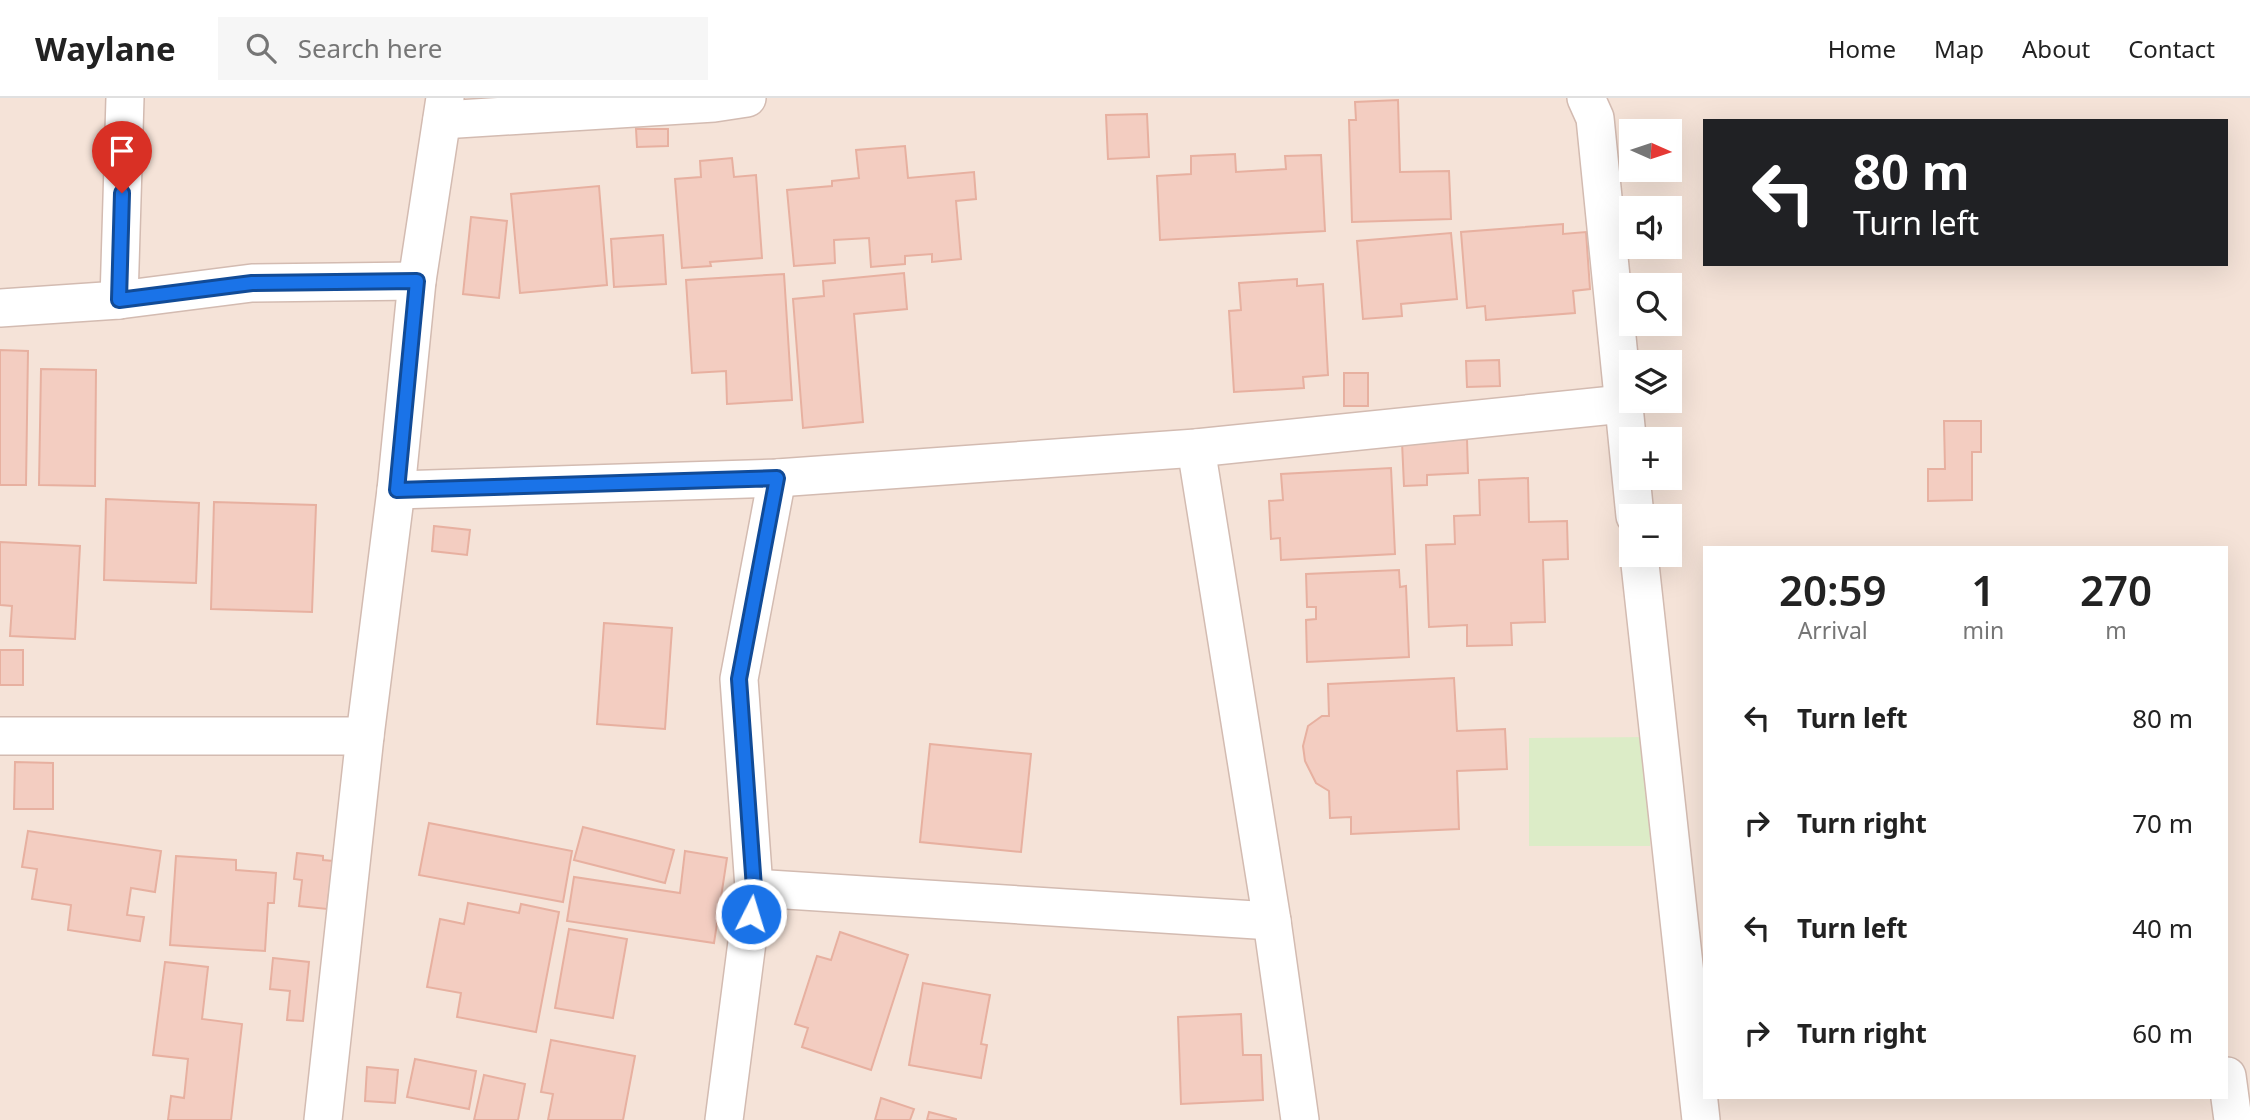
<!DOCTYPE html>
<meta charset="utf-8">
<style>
:root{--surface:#fff;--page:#f6f6f6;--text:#222;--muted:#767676;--line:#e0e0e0}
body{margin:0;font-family:"Noto Sans",sans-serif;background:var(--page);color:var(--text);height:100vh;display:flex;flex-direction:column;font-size:26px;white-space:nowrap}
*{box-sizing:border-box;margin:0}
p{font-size:23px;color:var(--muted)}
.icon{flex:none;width:38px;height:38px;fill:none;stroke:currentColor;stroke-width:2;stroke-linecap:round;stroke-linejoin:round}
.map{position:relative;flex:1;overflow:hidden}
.drawer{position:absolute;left:1703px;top:448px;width:525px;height:553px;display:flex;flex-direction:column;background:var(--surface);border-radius:0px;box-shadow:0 7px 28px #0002}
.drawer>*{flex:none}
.hud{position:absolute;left:1703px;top:21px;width:525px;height:147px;border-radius:0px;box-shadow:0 7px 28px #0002;background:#202124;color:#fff;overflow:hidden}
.needle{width:46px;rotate:93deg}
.fabs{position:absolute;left:1619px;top:21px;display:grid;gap:14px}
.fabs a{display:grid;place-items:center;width:63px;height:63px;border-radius:0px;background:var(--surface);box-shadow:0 7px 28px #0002;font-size:35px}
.pin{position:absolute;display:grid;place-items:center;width:60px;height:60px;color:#fff;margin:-72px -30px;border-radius:50% 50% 50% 0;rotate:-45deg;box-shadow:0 0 7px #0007}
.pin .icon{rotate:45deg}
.me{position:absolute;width:77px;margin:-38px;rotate:5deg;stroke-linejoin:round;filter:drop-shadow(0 0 5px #0008)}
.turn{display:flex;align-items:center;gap:24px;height:147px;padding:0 35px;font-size:32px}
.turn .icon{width:91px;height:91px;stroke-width:2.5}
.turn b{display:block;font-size:49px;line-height:60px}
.eta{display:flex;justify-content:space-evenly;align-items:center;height:119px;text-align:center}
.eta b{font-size:42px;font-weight:600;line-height:49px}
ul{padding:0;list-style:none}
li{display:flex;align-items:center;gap:21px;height:105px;padding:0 35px}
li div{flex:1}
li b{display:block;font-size:26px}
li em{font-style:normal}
header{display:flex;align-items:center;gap:42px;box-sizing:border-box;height:98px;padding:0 35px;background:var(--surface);border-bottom:2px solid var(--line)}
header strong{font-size:33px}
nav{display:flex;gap:38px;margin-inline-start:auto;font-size:24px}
.search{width:490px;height:63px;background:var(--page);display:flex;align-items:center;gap:18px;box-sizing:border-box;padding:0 24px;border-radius:0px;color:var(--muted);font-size:26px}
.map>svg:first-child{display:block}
</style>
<header>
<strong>Waylane</strong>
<div class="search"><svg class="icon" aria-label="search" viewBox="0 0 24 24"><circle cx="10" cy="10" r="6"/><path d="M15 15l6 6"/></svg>Search here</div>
<nav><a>Home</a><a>Map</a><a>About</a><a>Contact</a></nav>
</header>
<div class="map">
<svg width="2250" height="1022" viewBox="0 0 2250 1022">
<rect width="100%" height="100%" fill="#fdf3ea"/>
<path fill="#f5e3d8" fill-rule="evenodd" d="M0,0H2250V1022H0ZM1704,23H2226V166H1704ZM1631,33H1670V72H1631ZM1631,110H1670V149H1631ZM1631,187H1670V226H1631ZM1631,264H1670V303H1631ZM1631,341H1670V380H1631ZM1631,418H1670V457H1631ZM1704,450H2226V999H1704Z"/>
<path fill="#dcecc7" d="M1649,639L1650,748H1529V640Z"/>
<g fill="#f3cdc1" stroke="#e7b0a0" stroke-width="2">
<path d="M1398,2L1400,74L1449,73L1451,121L1352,124L1349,22H1356L1355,4Z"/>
<path d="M1147,16L1149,59L1108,61L1106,17Z"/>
<path d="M636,31H668V48L637,49Z"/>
<path d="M905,48L908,80L974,74L976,101L956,103L961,161L932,164V156L905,158V166L871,169L869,140L834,142L835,165L794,168L787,92L832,88V83L859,80L856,52Z"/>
<path d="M1235,56L1236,74L1286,71L1285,58L1321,57L1325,133L1160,142L1157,78L1191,76V58Z"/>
<path d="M732,60L734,79L756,77L762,160L710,164L711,168L682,170L675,81L701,79L700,63Z"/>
<path d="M599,88L607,187L520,195L511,96Z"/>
<path d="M471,119L507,123L499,200L463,196Z"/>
<path d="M1563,126V136L1586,134L1590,191L1573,193L1575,215L1486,222L1485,208L1467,210L1461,134Z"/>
<path d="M1451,135L1457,201L1401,206L1402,218L1363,221L1357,143Z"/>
<path d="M663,137L666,186L614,189L611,141Z"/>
<path d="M904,175L907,211L854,216L863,324L803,330L793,201L824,198L823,183Z"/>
<path d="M784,176L792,302L727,306L726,273L692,275L686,182Z"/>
<path d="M1297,181V188L1323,186L1328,277L1303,279L1304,290L1234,294L1229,213L1241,212L1239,185Z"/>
<path d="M0,252L28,253L26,387H0Z"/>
<path d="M1499,262L1500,288L1467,289L1466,263Z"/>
<path d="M41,271L96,272L95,388L39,387Z"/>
<rect x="1344" y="275" width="24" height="33"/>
<path d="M1944,323H1981V354H1972V402L1928,403V371H1945Z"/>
<path d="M1467,341L1468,375L1427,377V387L1404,388L1402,344Z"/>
<path d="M1391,370L1395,456L1281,462L1280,440L1271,441L1269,403L1283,402L1281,376Z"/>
<path d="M1528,380L1529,424L1567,423L1568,461L1543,462L1545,524L1511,525L1512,547L1467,548V527L1429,529L1426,447L1455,446L1454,418L1480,417L1479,382Z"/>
<path d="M106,401L199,405L196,485L104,482Z"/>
<path d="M214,404L316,407L312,514L211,511Z"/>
<path d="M434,428L470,432L467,457L432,453Z"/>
<path d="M0,444L80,448L75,541L10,538L12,508L0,507Z"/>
<path d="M1399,472L1400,489L1406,488L1409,559L1307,564L1306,522L1316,521V509H1307L1306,476Z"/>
<path d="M604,525L672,530L665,631L597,626Z"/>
<rect x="0" y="552" width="23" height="35"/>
<path d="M1454,580L1457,633L1505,631L1507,671L1457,673L1459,731L1351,736V719L1330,720L1329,693L1316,685L1305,663L1303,648L1308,628L1322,618H1329L1328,586Z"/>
<path d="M930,646L1031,656L1021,754L920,744Z"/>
<path d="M15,664L53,665V711H14Z"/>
<path d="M429,725L572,753L563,804L419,777Z"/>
<path d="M583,729L674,752L665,785L574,762Z"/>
<path d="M28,733L161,753L155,794L131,790L127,817L144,819L140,843L68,832L71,807L32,801L37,771L22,769Z"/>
<path d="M685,753L727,760L714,845L567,823L574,779L680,795Z"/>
<path d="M297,755L323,758V762L333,763L327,811L299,808L302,782L294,781Z"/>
<path d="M176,758L236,762V772L276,775L274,805H268L265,853L170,847Z"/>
<path d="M468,805L519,815L521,806L559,814L536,934L457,919L461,895L427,889L440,821L464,826Z"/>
<path d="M569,831L627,841L613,920L555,910Z"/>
<path d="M840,834L908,857L871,972L802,949L808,930L795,926L817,858L831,862Z"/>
<path d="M273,860L309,864L303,923L287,922L290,893L270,891Z"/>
<path d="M165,864L208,869L202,921L242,926L231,1022H168L171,998L184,1000L188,961L153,957Z"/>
<path d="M923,885L990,897L981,946L987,947L981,980L909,967Z"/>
<path d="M1241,916L1243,957H1261L1263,1002L1181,1006L1178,919Z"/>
<path d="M551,942L635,958L623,1022H548L553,996L541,994Z"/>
<path d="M415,961L476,973L469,1011L407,999Z"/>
<path d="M367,969L398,972L395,1005L365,1003Z"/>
<path d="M484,977L525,986L518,1022H474Z"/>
<path d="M881,1000L914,1011L910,1022H875Z"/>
<path d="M929,1014L956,1021V1022H927Z"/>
</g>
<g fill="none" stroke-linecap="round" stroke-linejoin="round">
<g stroke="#d3bbb1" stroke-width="40">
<g id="street">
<path d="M1586,0L1595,20L1635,418"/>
<path d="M442,22L714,5L747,0"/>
<path d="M119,202L125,0"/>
<path d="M0,210L119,202L252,185L417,183"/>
<path d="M1196,350L1272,823L1300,1022"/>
<path d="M396,392L777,380L1196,350L1623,306"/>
<path d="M1639,457L1701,1022"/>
<path d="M0,638H365"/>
<path d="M754,790L1272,823"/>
<path d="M2227,978L2233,1022"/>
<path d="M323,1022L365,638L396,392L417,183L445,0"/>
<path d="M724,1022L754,790L739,581L777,380"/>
</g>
</g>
<use href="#street" stroke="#fff" stroke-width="37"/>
</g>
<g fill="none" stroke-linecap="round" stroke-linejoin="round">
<g stroke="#114b97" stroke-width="18">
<path id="route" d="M122,95L119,202L252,185L417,183L397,392L777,380L739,581L754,790L751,816"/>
</g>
<use href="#route" stroke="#1a73e8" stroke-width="12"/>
</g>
</svg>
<div class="fabs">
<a><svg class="needle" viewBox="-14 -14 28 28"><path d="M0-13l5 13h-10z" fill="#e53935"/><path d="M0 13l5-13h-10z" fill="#767676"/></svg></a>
<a><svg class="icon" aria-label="sound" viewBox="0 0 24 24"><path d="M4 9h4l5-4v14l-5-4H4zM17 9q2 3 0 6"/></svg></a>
<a><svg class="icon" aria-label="search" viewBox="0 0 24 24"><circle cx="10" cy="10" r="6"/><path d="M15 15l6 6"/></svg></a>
<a><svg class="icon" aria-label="layers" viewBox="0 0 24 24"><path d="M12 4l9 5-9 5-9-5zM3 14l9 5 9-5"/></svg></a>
<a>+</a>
<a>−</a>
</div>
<div class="pin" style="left:122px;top:95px;background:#d93025"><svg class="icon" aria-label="arrive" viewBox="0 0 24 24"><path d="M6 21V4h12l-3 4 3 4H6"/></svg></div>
<svg class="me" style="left:751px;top:816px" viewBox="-20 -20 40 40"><circle r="17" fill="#1a73e8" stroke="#fff" stroke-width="3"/><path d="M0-11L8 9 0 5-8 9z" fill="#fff"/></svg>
<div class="hud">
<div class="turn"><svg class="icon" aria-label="left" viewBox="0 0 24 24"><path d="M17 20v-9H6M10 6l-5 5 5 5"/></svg><div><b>80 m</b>Turn left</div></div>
</div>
<section class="drawer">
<div class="eta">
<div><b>20:59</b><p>Arrival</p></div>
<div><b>1</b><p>min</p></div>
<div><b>270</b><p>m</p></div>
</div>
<ul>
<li><svg class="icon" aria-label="left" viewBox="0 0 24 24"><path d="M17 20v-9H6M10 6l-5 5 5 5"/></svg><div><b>Turn left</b></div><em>80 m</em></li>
<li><svg class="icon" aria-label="right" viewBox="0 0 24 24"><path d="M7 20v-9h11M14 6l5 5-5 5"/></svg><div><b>Turn right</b></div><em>70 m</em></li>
<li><svg class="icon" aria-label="left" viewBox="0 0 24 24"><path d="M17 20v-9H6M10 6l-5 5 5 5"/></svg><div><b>Turn left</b></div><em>40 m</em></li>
<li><svg class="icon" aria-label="right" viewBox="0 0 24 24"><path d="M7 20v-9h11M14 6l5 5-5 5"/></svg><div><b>Turn right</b></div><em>60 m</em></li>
</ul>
</section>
</div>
